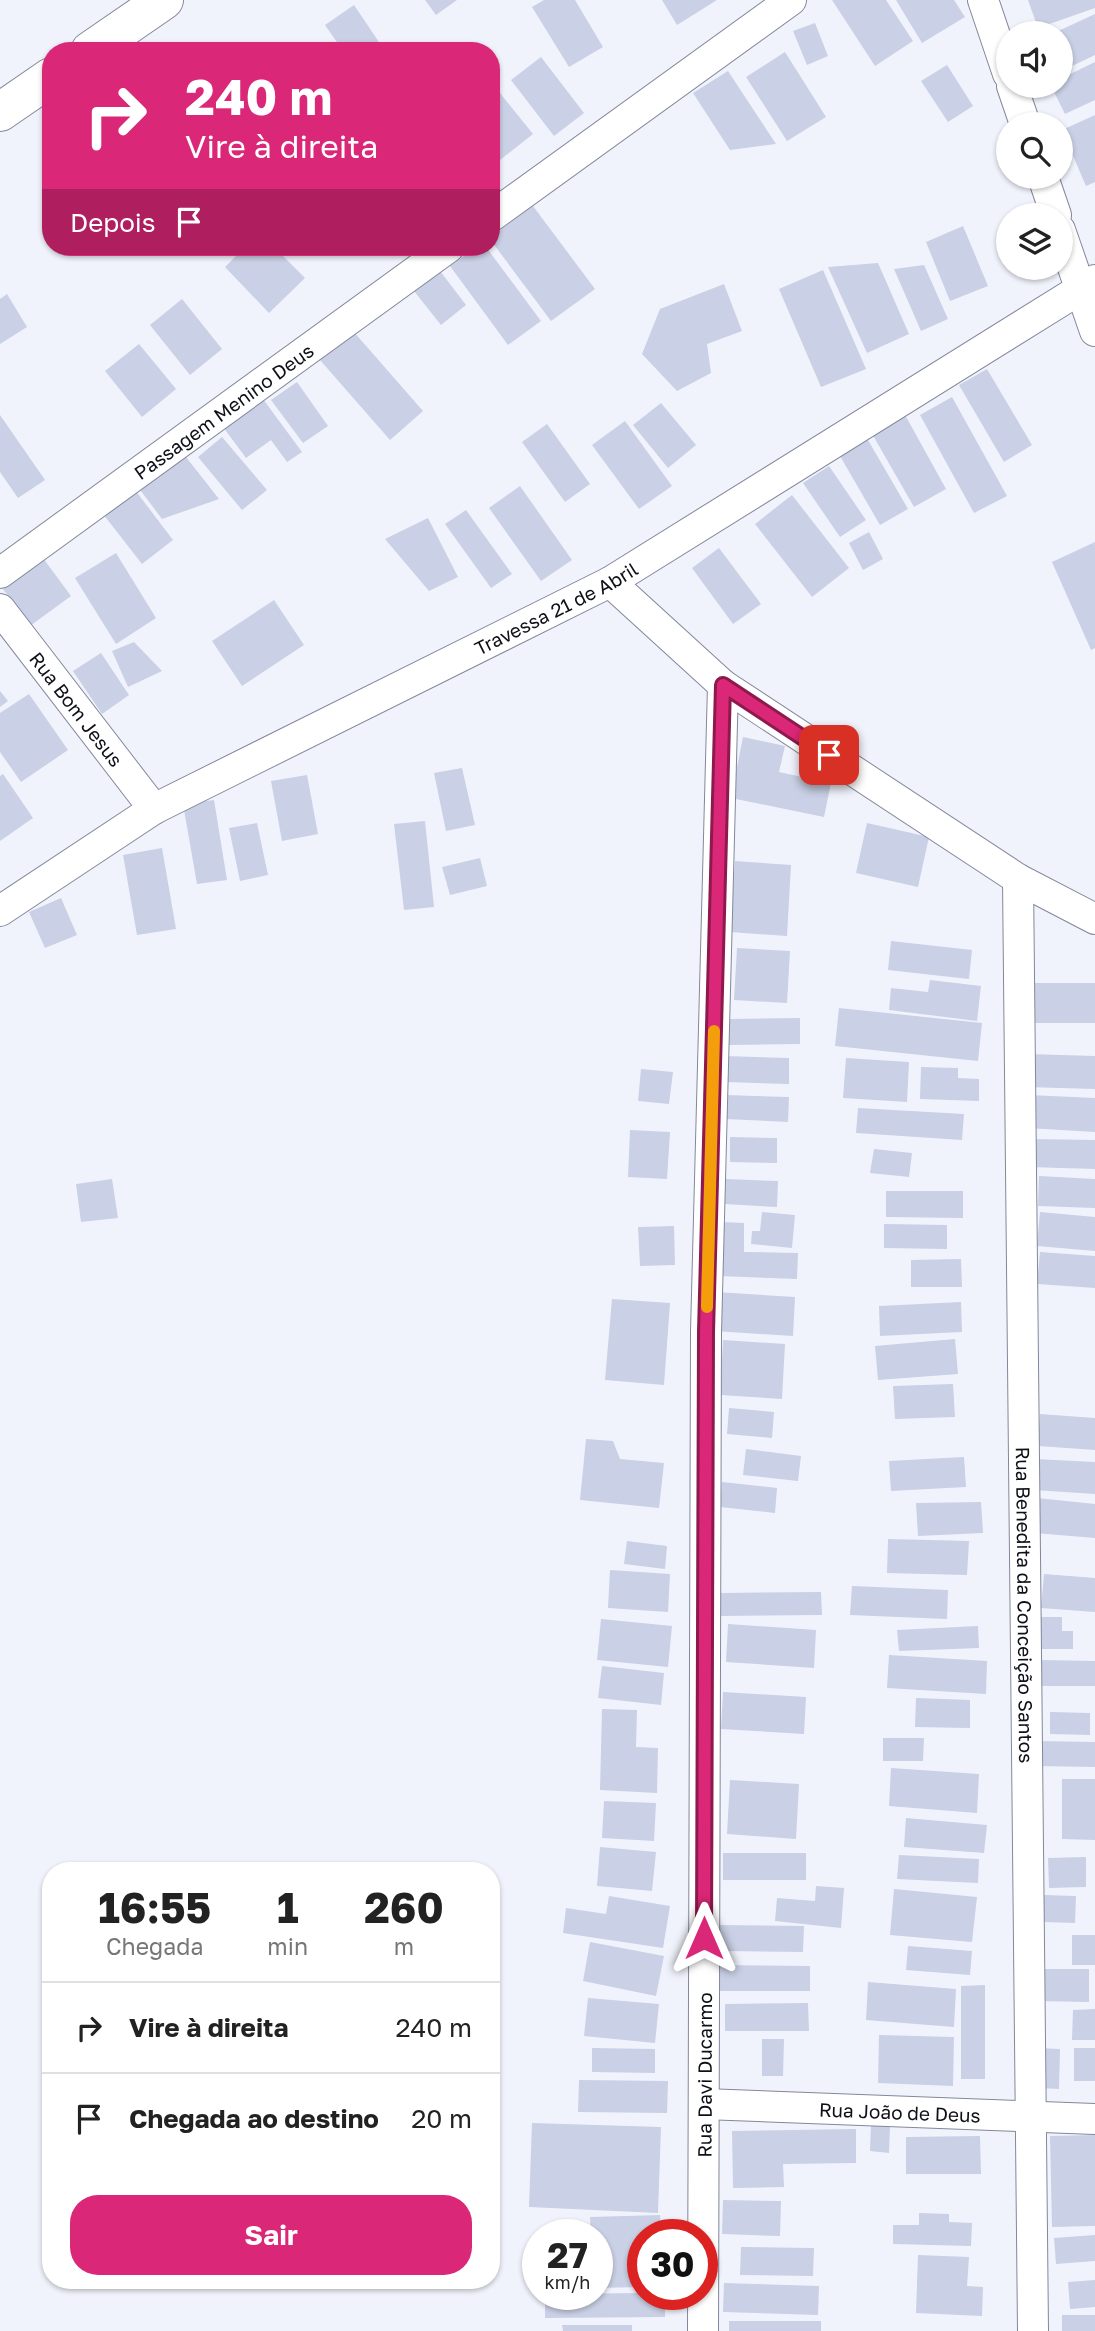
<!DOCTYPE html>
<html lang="pt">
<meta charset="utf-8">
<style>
:root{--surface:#fff;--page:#f6f6f6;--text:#222;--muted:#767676;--line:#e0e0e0;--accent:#db2777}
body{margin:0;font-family:"Golos Text",sans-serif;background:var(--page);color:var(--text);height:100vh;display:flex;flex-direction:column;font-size:26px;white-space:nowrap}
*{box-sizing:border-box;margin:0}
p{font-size:23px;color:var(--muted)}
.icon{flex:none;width:38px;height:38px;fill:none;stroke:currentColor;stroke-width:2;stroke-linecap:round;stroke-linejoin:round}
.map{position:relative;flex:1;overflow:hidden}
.sheet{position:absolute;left:42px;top:1862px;width:458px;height:427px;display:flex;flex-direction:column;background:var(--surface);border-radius:28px;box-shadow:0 2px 5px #0004}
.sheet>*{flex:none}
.guide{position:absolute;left:42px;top:42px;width:458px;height:214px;border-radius:28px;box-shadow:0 2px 5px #0004;background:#db2777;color:#fff;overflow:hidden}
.controls{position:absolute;left:996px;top:21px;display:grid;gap:14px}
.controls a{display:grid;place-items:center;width:77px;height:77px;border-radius:50%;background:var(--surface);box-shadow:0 2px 5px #0004;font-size:35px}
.speed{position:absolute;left:522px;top:2219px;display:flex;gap:14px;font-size:35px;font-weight:700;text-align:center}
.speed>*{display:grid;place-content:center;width:91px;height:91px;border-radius:50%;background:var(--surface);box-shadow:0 2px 5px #0004;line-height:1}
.speed small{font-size:18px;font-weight:400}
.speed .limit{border:10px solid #d22;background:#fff;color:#111}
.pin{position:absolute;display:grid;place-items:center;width:60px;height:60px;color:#fff;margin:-30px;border-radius:14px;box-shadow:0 4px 10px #0006}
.me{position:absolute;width:77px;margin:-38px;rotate:0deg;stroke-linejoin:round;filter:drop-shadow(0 0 5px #0008)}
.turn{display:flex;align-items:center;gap:24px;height:147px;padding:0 28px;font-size:32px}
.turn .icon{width:91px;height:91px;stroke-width:2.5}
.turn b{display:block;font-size:49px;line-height:60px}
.then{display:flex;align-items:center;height:66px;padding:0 28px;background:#0003;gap:14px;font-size:26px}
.eta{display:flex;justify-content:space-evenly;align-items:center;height:119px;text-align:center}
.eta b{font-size:42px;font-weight:700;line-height:49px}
.action{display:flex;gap:14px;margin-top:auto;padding:14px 28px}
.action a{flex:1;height:80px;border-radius:28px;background:var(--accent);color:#fff;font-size:28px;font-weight:700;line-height:80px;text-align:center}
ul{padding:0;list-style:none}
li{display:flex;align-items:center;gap:21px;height:91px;padding:0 28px;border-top:2px solid var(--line)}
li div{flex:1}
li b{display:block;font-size:26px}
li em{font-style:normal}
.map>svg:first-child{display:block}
</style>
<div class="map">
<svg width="1095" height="2331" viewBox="0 0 1095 2331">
<rect width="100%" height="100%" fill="#f1f3fc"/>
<g fill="#cad0e5">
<path d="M425,0H457L436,15Z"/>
<path d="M544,0H575L603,47L569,67L532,7Z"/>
<path d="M662,0H717L677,25Z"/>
<path d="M832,0H886L913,41L875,66Z"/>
<path d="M896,0H954L965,17L922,43Z"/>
<path d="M1028,0H1095V8L1038,28Z"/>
<path d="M354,5L385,51H343L325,25Z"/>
<path d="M1095,14V55L1060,72V33H1054Z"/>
<path d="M815,23L828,56L807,65L793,31Z"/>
<path d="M322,43L327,51H310Z"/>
<path d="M785,52L826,117L787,141L746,77Z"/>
<path d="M541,57L584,113L554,136L511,80Z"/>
<path d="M1095,62V100L1065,114L1051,86H1060V79Z"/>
<path d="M947,65L973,106L948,122L921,81Z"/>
<path d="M728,71L776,144L730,150L693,93Z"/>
<path d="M492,83L533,134L500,160L492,149Z"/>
<path d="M1095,115V182L1086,186L1062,130Z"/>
<path d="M533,206L595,289L551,321L492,242V236Z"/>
<path d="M963,226L988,286L950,301L926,242Z"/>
<path d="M235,247H274L305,278L269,313L225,267L240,252Z"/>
<path d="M477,247H486L541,321L508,345L450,266Z"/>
<path d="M878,263L909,334L867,353L828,267Z"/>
<path d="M924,265L948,319L921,331L894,269Z"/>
<path d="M823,270L866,369L821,387L779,289Z"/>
<path d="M440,271L466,305L441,325L414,291Z"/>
<path d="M724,284L742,331L707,344L711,373L677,391L642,354L660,309Z"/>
<path d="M7,294L27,327L0,344V299Z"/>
<path d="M182,299L222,349L190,375L150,325Z"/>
<path d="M353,331L423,411L390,440L320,360Z"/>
<path d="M139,344L176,389L142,417L105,371Z"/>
<path d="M987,369L1032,445L1004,462L959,385Z"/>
<path d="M297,382L328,426L303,443L271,400Z"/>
<path d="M952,397L1007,496L974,513L920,415Z"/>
<path d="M263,399L302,452L287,462L271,440L246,458L223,427Z"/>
<path d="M661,403L696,445L668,468L633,425Z"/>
<path d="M904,413L946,489L914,507L871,432Z"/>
<path d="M0,415L45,480L18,498L0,472Z"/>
<path d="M625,421L672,486L639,509L592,445Z"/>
<path d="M547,424L590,484L565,502L522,442Z"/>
<path d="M222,437L267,490L242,510L198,457Z"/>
<path d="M868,440L908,509L880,525L840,456Z"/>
<path d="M182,452L219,499L162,519L138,487Z"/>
<path d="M829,466L866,520L840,537L803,483Z"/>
<path d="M520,486L572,560L541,581L489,508Z"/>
<path d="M135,490L173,540L142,564L103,514Z"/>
<path d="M792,495L849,568L812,597L755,524Z"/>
<path d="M466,510L512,574L491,588L445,524Z"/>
<path d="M428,518L458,577L429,591L385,539Z"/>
<path d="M869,532L883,559L863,570L849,543Z"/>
<path d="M1095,542V648L1091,650L1052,562Z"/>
<path d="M719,548L761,604L733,624L692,568Z"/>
<path d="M116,553L156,618L116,644L75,578Z"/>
<path d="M40,554L71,596L30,626L0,585Z"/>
<path d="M274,600L304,645L242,686L212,641Z"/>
<path d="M134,642L162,671L128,687L112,651Z"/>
<path d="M101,653L129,695L102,714L73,671Z"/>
<path d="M0,691L8,701L0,707Z"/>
<path d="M29,694L68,750L21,782L0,752V713Z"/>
<path d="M743,737L785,746L779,772L831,783L824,817L731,798Z"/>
<path d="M462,768L475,825L446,831L434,773Z"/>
<path d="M3,774L33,818L0,841V776Z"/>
<path d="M307,775L318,834L282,841L271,781Z"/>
<path d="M214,800L227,880L197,884L183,804Z"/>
<path d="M425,821L434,907L404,910L394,824Z"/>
<path d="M257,823L268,875L240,881L229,828Z"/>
<path d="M867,823L929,837L918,887L856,873Z"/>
<path d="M162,848L176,929L137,935L123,855Z"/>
<path d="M480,858L487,886L450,895L442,867Z"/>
<path d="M735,861L791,865L787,936L730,932Z"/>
<path d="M61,898L77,935L45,948L29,912Z"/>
<path d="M891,941L972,950L969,979L888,970Z"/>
<path d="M737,948L790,951L787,1003L734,1000Z"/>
<path d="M930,980L981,986L977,1021L889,1010L891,988L928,992Z"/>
<path d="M1031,983H1095V1023H1032Z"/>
<path d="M839,1008L982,1023L978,1061L835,1046Z"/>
<path d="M800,1018V1044L728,1045V1019Z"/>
<path d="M1027,1054L1095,1056V1089L1026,1087Z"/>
<path d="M725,1056L789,1058V1084L725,1082Z"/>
<path d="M846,1058L909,1062L907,1102L843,1098Z"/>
<path d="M921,1067L958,1068V1078L979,1079V1101L920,1099Z"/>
<path d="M641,1069L673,1072L669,1104L638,1101Z"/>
<path d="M725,1095L789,1097L788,1122L725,1119Z"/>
<path d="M1029,1095L1095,1098V1132L1027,1128Z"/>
<path d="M858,1108L964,1114L962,1140L856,1133Z"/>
<path d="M630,1130L670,1132L667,1179L628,1177Z"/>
<path d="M730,1137L777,1138V1163L730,1162Z"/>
<path d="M1029,1139L1095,1140V1169L1028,1167Z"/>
<path d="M874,1149L912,1153L909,1177L870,1173Z"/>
<path d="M1039,1176L1095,1179V1208L1038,1206Z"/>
<path d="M112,1179L118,1218L81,1222L76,1184Z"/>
<path d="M725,1179L778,1181L777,1207L724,1204Z"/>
<path d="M886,1191H963V1218L886,1217Z"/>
<path d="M762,1212L795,1215L792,1248L751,1244L752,1231H760Z"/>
<path d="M1040,1212L1095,1217V1251L1037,1246Z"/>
<path d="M721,1222L744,1223V1252L798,1253L797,1279L719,1276Z"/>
<path d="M884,1224L947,1225V1249L884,1248Z"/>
<path d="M674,1226L675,1265L640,1266L638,1227Z"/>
<path d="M1040,1252L1095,1256V1288L1037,1284Z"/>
<path d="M961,1259L962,1287H911V1260Z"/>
<path d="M716,1292L795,1297L793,1336L714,1331Z"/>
<path d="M612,1299L670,1303L664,1385L605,1380Z"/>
<path d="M961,1302L962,1332L880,1336L879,1306Z"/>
<path d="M955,1339L958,1374L878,1380L875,1346Z"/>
<path d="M723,1340L785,1344L782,1399L720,1395Z"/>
<path d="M953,1384L955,1417L895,1419L893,1386Z"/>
<path d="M729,1408L774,1412L772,1438L727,1434Z"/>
<path d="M1040,1414L1095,1418V1450L1038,1446Z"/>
<path d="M586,1439L613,1441L620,1459L664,1463L659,1508L580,1500Z"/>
<path d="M746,1449L801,1456L798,1481L743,1475Z"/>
<path d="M964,1457L966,1487L891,1491L889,1461Z"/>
<path d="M1035,1459L1095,1462V1494L1034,1490Z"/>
<path d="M722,1482L777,1488L775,1513L720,1507Z"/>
<path d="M1037,1498L1095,1504V1538L1034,1533Z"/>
<path d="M981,1502L983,1533L918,1536L916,1503Z"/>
<path d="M888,1539L969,1541L967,1575L887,1573Z"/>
<path d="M627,1541L667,1546L665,1569L624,1564Z"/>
<path d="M610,1570L670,1574L668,1612L608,1608Z"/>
<path d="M1044,1574L1095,1578V1612L1041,1608Z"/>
<path d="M852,1586L948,1590L947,1619L850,1615Z"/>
<path d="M821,1592L822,1615L719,1616V1593Z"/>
<path d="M1036,1617H1062V1631H1073V1649H1036Z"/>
<path d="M601,1619L672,1626L668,1667L597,1660Z"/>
<path d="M728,1624L816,1630L814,1668L726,1662Z"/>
<path d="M978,1626L979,1648L899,1651L897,1630Z"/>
<path d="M889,1655L987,1661L986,1694L887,1688Z"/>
<path d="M1040,1660L1095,1661V1686H1039Z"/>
<path d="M602,1666L664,1673L661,1705L598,1698Z"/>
<path d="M723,1692L806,1697L804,1734L721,1729Z"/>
<path d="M916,1698L970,1700V1728L915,1727Z"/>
<path d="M602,1709L637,1710L636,1747L658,1748L657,1793L600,1790Z"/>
<path d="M1050,1712L1090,1713V1735L1050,1734Z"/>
<path d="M883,1738H924L923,1761H883Z"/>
<path d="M1037,1741L1095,1742V1767L1037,1766Z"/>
<path d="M891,1768L979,1774L977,1813L889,1806Z"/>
<path d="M1062,1779H1095V1840L1062,1839Z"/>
<path d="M730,1780L799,1784L796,1839L727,1834Z"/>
<path d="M604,1801L656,1803L654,1841L602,1838Z"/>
<path d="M906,1818L987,1825L984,1853L904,1847Z"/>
<path d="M600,1847L656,1852L652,1891L597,1886Z"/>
<rect x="723" y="1853" width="83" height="27"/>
<path d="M899,1855L979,1859L978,1883L897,1879Z"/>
<path d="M1086,1857V1887L1049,1888L1048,1858Z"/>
<path d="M816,1886L844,1888L841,1928L775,1921L777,1898L815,1901Z"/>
<path d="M894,1889L977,1897L972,1942L890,1935Z"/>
<path d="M1044,1895L1076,1896L1075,1923L1043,1922Z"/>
<path d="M609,1896L670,1906L663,1948L563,1933L566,1908L606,1914Z"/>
<path d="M720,1925L804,1926L803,1952L720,1951Z"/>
<rect x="1072" y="1935" width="23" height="30"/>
<path d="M590,1942L664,1956L656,1996L583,1981Z"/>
<path d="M908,1946L972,1951L970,1975L906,1970Z"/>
<path d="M719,1965L810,1966V1991H719Z"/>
<path d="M1037,1969H1089V2002L1037,2001Z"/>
<path d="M868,1982L956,1989L954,2027L866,2020Z"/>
<path d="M985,1985V2079H961V1986Z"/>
<path d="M588,1998L659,2004L655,2043L584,2036Z"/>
<path d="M808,2003L809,2031H725V2004Z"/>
<path d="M1095,2009V2040H1072L1073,2010Z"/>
<path d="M879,2035L954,2037L953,2086L878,2083Z"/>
<path d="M762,2039H784L783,2076H762Z"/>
<path d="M592,2048L655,2049V2073L592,2072Z"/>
<path d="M1039,2048L1060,2049L1059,2089L1038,2088Z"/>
<rect x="1074" y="2048" width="21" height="33"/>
<path d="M579,2080L668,2081L667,2113L578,2112Z"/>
<path d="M532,2123L661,2127L658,2213L529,2207Z"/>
<path d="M871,2124L890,2125L889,2153L870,2151Z"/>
<path d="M856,2129V2163L783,2164L784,2187L733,2188L732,2131Z"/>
<path d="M1095,2135V2226L1052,2227L1050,2136Z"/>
<path d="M980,2136L981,2174H906V2137Z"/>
<path d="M723,2200L781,2201L780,2236L722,2234Z"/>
<path d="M919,2213L949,2214V2222L972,2223L971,2246L893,2244V2225H919Z"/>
<path d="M660,2215L661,2235H642V2287L597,2288V2249H607L606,2239H597V2235H591L590,2217Z"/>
<path d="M1095,2235V2261L1056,2264L1054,2238Z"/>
<path d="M741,2247L814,2248L813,2276L740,2275Z"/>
<path d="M529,2251H537V2290H531Z"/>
<path d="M918,2255L969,2257L967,2286L983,2287L982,2316L916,2313Z"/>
<path d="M1095,2280V2307L1070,2309L1068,2282Z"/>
<path d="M724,2283L819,2286L818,2315L723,2312Z"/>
<path d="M642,2293L665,2294V2317L545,2318V2294Z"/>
<rect x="1062" y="2315" width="33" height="16"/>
<rect x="729" y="2321" width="92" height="10"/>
<path d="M562,2325H632V2331H563Z"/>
</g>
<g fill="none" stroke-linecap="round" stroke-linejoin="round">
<g stroke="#82889b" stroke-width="32">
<g id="street">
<path d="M983,0L1008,74"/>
<path d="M1012,86L1025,124"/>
<path d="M1043,177L1056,215"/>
<path d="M492,216L791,0"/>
<path d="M1060,230L1095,331"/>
<path id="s1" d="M0,573L449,247"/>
<path d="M610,582L723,685L1018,879L1095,919"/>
<path id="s2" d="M0,609L154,809"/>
<path id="s3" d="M1018,879L1033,2331"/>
<path id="s4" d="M0,911L154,809L610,582L1095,280"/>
<path id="s5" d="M704,2104L1095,2119"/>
<path id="s6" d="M703,2331L706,1332L723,685"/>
</g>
</g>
<g stroke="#82889b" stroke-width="40">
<g id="secondary">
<path d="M90,51L164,0"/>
<path d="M0,112L51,77"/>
</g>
</g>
<use href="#street" stroke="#fff" stroke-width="30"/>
<use href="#secondary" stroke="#fff" stroke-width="38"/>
</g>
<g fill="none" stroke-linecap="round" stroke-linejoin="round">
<g stroke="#8e194d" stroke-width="18">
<path id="route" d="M704,1938L706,1332L723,685L829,755"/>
</g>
<use href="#route" stroke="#db2777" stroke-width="12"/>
<path stroke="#f59e0b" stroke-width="12" d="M707,1307L714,1031"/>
</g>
<g text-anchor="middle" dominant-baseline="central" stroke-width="5" stroke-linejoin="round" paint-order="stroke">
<g font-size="19" fill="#0e1017" stroke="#fff">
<text stroke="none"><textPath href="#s1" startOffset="276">Passagem Menino Deus</textPath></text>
<text stroke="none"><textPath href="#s4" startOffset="634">Travessa 21 de Abril</textPath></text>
<text stroke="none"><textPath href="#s2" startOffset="126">Rua Bom Jesus</textPath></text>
<text stroke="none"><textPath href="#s3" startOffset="726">Rua Benedita da Conceição Santos</textPath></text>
<text stroke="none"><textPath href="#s6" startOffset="256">Rua Davi Ducarmo</textPath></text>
<text stroke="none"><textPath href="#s5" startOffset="196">Rua João de Deus</textPath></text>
</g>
</g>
</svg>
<div class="controls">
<a><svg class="icon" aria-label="sound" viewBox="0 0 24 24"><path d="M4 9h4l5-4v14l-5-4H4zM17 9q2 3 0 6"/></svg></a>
<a><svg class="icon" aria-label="search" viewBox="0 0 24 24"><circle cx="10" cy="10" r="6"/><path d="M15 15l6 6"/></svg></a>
<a><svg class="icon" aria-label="layers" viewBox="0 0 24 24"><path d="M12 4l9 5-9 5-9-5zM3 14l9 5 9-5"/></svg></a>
</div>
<div class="speed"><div>27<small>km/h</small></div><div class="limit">30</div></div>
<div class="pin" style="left:829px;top:755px;background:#d93025"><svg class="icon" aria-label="arrive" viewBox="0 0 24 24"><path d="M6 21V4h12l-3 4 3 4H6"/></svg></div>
<svg class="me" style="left:704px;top:1938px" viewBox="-20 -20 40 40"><path d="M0-17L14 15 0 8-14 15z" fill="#db2777" stroke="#fff" stroke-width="4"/></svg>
<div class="guide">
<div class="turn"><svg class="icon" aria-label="right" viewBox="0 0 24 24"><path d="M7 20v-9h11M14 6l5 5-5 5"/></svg><div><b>240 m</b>Vire à direita</div></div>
<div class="then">Depois<svg class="icon" aria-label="arrive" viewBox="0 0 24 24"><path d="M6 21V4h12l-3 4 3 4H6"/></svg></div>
</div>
<section class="sheet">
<div class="eta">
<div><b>16:55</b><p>Chegada</p></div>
<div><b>1</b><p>min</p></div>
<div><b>260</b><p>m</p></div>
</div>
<ul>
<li><svg class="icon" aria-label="right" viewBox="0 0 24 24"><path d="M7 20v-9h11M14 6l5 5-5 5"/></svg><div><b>Vire à direita</b></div><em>240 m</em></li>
<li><svg class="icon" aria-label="arrive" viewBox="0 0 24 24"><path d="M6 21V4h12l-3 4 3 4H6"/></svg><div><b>Chegada ao destino</b></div><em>20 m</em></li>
</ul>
<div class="action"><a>Sair</a></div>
</section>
</div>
